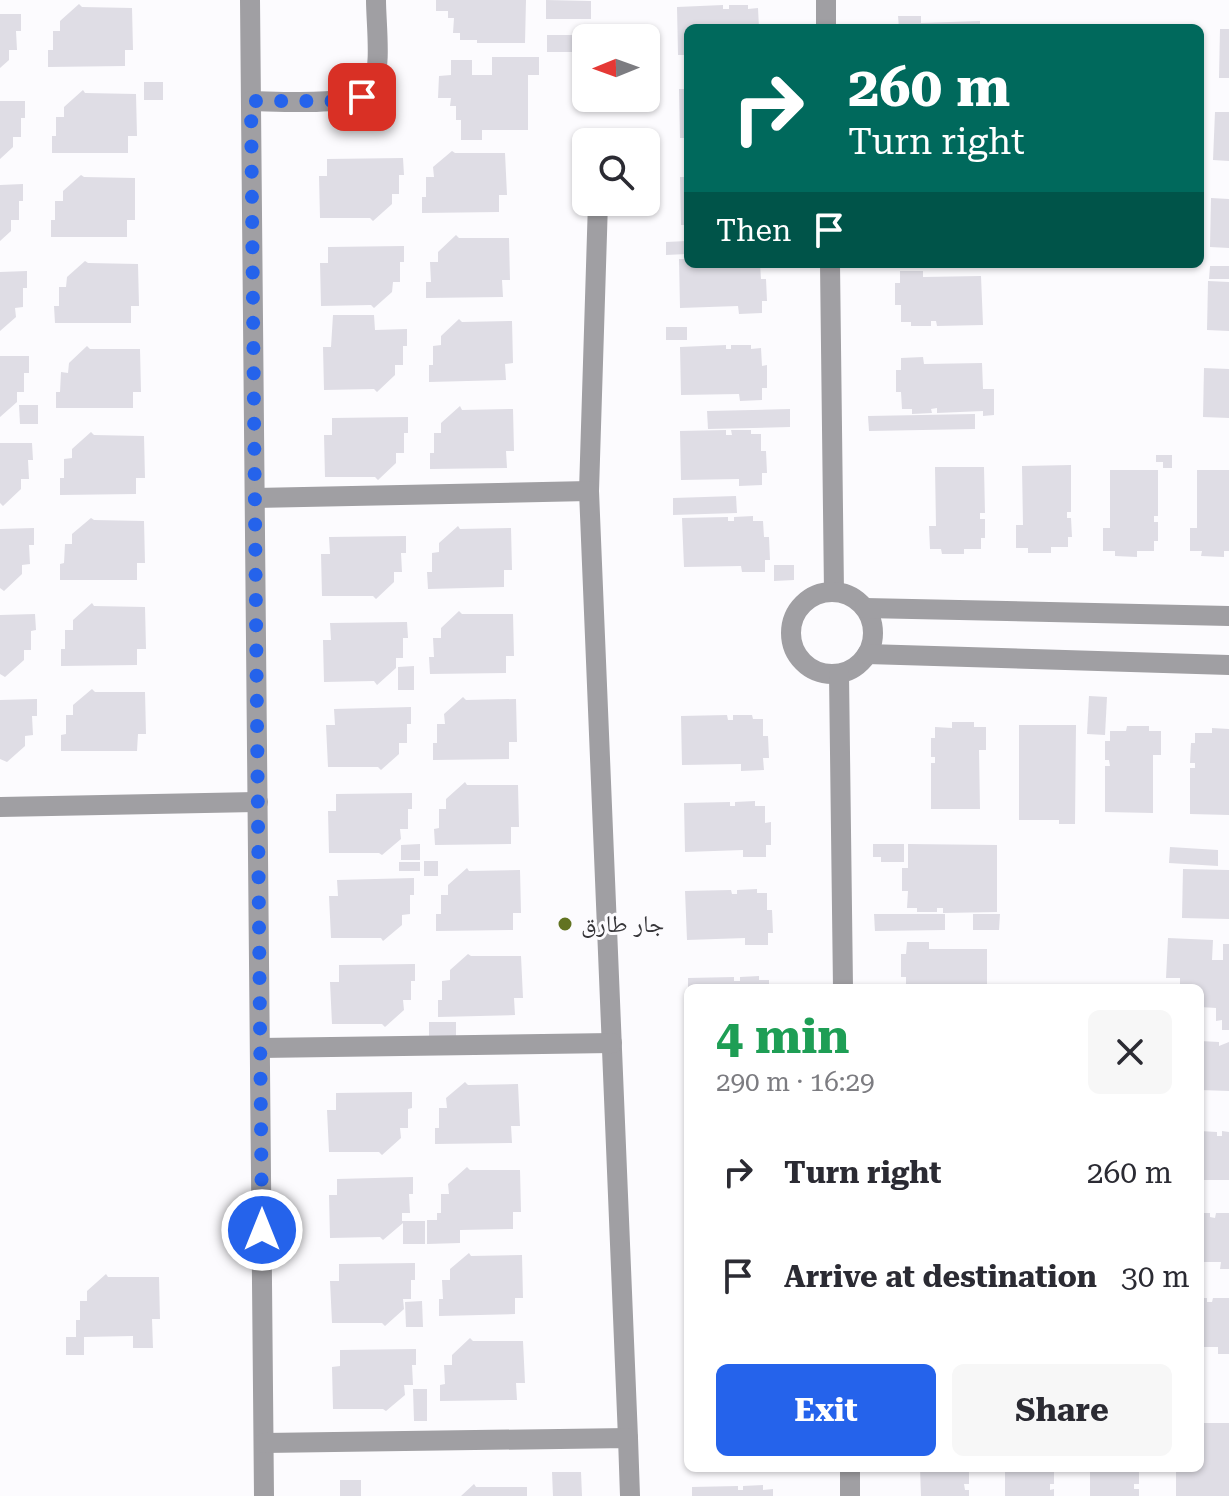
<!DOCTYPE html>
<meta charset="utf-8">
<style>
:root{--surface:#fff;--page:#f7f7f7;--text:#2b2b33;--muted:#7c7c81;--accent:#2563eb}
body{margin:0;font-family:"Roboto Serif","Noto Naskh Arabic",serif;background:var(--page);color:var(--text);height:100vh;display:flex;flex-direction:column;font-size:30px;white-space:nowrap}
*{box-sizing:border-box;margin:0}
p{font-size:26px;color:var(--muted)}
.icon{flex:none;width:44px;height:44px;fill:none;stroke:currentColor;stroke-width:2;stroke-linecap:round;stroke-linejoin:round}
.map{position:relative;flex:1;overflow:hidden}
.panel{position:absolute;left:684px;top:984px;width:520px;height:488px;display:flex;flex-direction:column;background:var(--surface);border-radius:12px;box-shadow:0 2px 6px #0004}
.panel>*{flex:none}
.guide{position:absolute;left:684px;top:24px;width:520px;height:244px;border-radius:12px;box-shadow:0 2px 6px #0004;background:#00695c;color:#fff;overflow:hidden}
.needle{width:52px;rotate:269deg}
.buttons{position:absolute;left:572px;top:24px;display:grid;gap:16px}
.buttons a{display:grid;place-items:center;width:88px;height:88px;border-radius:12px;background:var(--surface);box-shadow:0 2px 6px #0004;font-size:40px}
.pin{position:absolute;display:grid;place-items:center;width:68px;height:68px;color:#fff;margin:-34px;border-radius:16px;box-shadow:0 4px 12px #0006}
.me{position:absolute;width:88px;margin:-44px;rotate:0deg;stroke-linejoin:round;filter:drop-shadow(0 0 6px #0008)}
.turn{display:flex;align-items:center;gap:28px;height:168px;padding:0 32px;font-size:36px}
.turn .icon{width:104px;height:104px;stroke-width:2.5}
.turn b{display:block;font-size:56px;line-height:68px}
.then{display:flex;align-items:center;height:76px;padding:0 32px;background:#0003;gap:16px;font-size:30px}
.round{display:grid;place-items:center;flex:none;width:84px;height:84px;border-radius:12px;background:var(--page)}
.head{display:flex;align-items:center;justify-content:space-between;height:136px;padding:0 32px}
h1{font-size:48px;font-weight:700;line-height:60px;color:#1e9e55}
.primary-button{display:flex;gap:16px;margin-top:auto;padding:16px 32px}
.primary-button a{flex:1;height:92px;border-radius:12px;background:var(--accent);color:#fff;font-size:32px;font-weight:700;line-height:92px;text-align:center}
.primary-button a+a{background:var(--page);color:var(--text)}
ul{padding:0;list-style:none}
li{display:flex;align-items:center;gap:24px;height:104px;padding:0 32px}
li div{flex:1}
li b{display:block;font-size:30px}
li em{font-style:normal}
.map>svg:first-child{display:block}
</style>
<div class="map">
<svg width="1229" height="1496" viewBox="0 0 1229 1496">
<rect width="100%" height="100%" fill="#fcfbfe"/>
<g fill="#dfdde5">
<path d="M436,0H526L525,43H477V40H460V33H453L454,18H448V11H436Z"/>
<path d="M546,0L591,1V19H546Z"/>
<path d="M79,4L82,7L132,8L133,50H125V66L48,67V50H53V31H60V21Z"/>
<path d="M723,5V9H729V5H748V9L758,8L759,28H688V55H678L677,7Z"/>
<path d="M0,14H21V31H16L17,50H9V60L0,68Z"/>
<path d="M898,16H921V23L980,21V28H899Z"/>
<path d="M1220,29H1229V78H1219Z"/>
<rect x="547" y="35" width="26" height="17"/>
<path d="M492,57H539V75H528V130H482V140H461V120H456V106H450L451,98H438L439,76L451,75V60H472V75H492Z"/>
<rect x="144" y="82" width="19" height="18"/>
<path d="M679,89H688V138H680Z"/>
<path d="M83,90L85,93L136,94L137,136H128V153H52V136H56V117H64V107Z"/>
<path d="M0,101H25V118H21V137H13V147L0,159Z"/>
<path d="M1215,112H1229V161L1213,160Z"/>
<path d="M452,151L455,153H505L507,195H499V212L422,213V197H426V177H434L433,167Z"/>
<path d="M403,158L404,175H399V194H392V204L373,221L370,218H320L319,176H327V159Z"/>
<path d="M81,175L84,177L135,178V220H127V237H51V220H55V201H63V191Z"/>
<path d="M680,177H688V225H681Z"/>
<path d="M23,184V201H19V220H11V231L0,241V185Z"/>
<path d="M1211,198L1229,199V248L1210,247Z"/>
<path d="M456,235L459,238H509L510,280H502L503,297L426,298V282H431L430,262H438V252Z"/>
<path d="M687,241V254L666,255V242Z"/>
<path d="M404,246V262H400V282H393L392,292L374,308L371,305L321,306L320,263H328V247Z"/>
<path d="M679,259H688V264H760L761,279H766L767,301H762V313L739,314L738,306L680,308Z"/>
<path d="M85,261L88,263L138,264L139,306H131V323H55L54,306H59V287H66L67,277Z"/>
<path d="M1210,266H1229V279H1209Z"/>
<path d="M27,271V288H23V307L15,308L16,317L0,331V272Z"/>
<path d="M900,271H923V277L981,276L983,325L937,326L936,321H931V326H911V322H901V305H895V283H900Z"/>
<path d="M1208,281L1229,282V331L1207,330Z"/>
<path d="M333,315H374L375,330L407,329V346H403V365H395V375L377,392L374,389L324,390L323,347H331Z"/>
<path d="M459,319L462,322L512,321L513,363L505,364L506,380L429,382V365H433V346L441,345V336Z"/>
<rect x="666" y="327" width="21" height="13"/>
<path d="M726,345V349H731V345H751V349L761,348L762,366L767,365V388H762V400L740,401L739,394L681,395L680,347Z"/>
<path d="M87,346L90,349H140L141,392H133V408H56V392H60L61,372L68,373L69,363Z"/>
<path d="M0,356H29V373H24V392H17V402L0,417Z"/>
<path d="M923,357L924,364L982,363L983,389H994V415L983,416V411L937,413V408L931,409L932,413L912,414V409H902L901,392H896V370H901V358Z"/>
<path d="M1204,368L1229,369V418L1203,417Z"/>
<path d="M19,405H38V424H20Z"/>
<path d="M460,406L462,410L513,409L514,451H506L507,468L430,469V453H434V433H441V423Z"/>
<path d="M790,409V427L708,429L707,411Z"/>
<path d="M975,414V429L869,431L868,416Z"/>
<path d="M408,417V433H404V453H396V463L378,480L375,477H325L324,435H332V418Z"/>
<path d="M726,430V435H732L731,430H751V434H761V451H766L767,473H762V485L739,486V479L681,480L680,431Z"/>
<path d="M91,432L94,435L144,436L145,478H136V494L60,495V478H64V459L72,458V449Z"/>
<path d="M0,443H32L33,460H28L29,479H21V489L3,506L0,503Z"/>
<path d="M1156,455H1172V468H1163V462H1156Z"/>
<path d="M1071,465V512H1067V518H1071L1072,537H1068V547H1051V553H1028V548H1016V525H1023L1022,466Z"/>
<path d="M935,467H984L985,513H980V519H985V538H981V549H964V554H942L941,549H930L929,526H936Z"/>
<path d="M1110,470H1158V516H1154V522H1158V541H1154V551H1137V557L1115,556V551H1103V528H1110Z"/>
<path d="M1197,470H1229V551H1224V557L1201,556L1202,551H1190V528H1197Z"/>
<path d="M736,496L737,513L673,515V498Z"/>
<path d="M753,516V521H763L764,537H769L770,560H765V572H742L741,566L684,567L682,518L728,517V521H734V517Z"/>
<path d="M91,518L94,520L144,521L145,563H137V580H60V564L64,563L65,544H72V534Z"/>
<path d="M458,526L460,529L511,528L512,570H504V587L428,589L427,572H432V553L439,552V543Z"/>
<path d="M34,528V545H29L30,564L22,565V574L4,591L0,588V529Z"/>
<path d="M406,536V553H401L402,572H394V582L376,599L373,596H322L321,554H330L329,537Z"/>
<path d="M774,565H794V580L774,581Z"/>
<path d="M92,603L94,606L145,607L146,649H137V665L61,666V649H65V630H73V620Z"/>
<path d="M459,611L462,614H513L514,656H506V673L430,674L429,657H434L433,638H441V628Z"/>
<path d="M35,614L36,630L31,631V650H24V660L5,677L0,674V615Z"/>
<path d="M407,622L408,638H403V658H396V668L377,685L374,681L324,682L323,640H331L330,623Z"/>
<path d="M414,666V690H398V667Z"/>
<path d="M92,689L95,692H145L146,734H138L137,751H61V735L66,734V715H73V705Z"/>
<path d="M1089,696L1107,697L1105,735L1087,734Z"/>
<path d="M463,697L466,700L516,699L517,742H509V759L433,760V743H437V724H445L444,714Z"/>
<path d="M37,699V716H32L33,735L25,736V746L7,762L0,759V700Z"/>
<path d="M411,707V724H407V743H399V754L381,770L378,767H328L326,725H335L334,709Z"/>
<path d="M727,715L728,720H733V715H752L753,719H763V736H768L769,758H763L764,770L741,771V764L682,765L681,716Z"/>
<path d="M952,722H974V727H986V750H979L980,809H931V763H935V757H931V738H935V727L952,728Z"/>
<path d="M1019,725H1076L1075,824H1059V820H1019Z"/>
<path d="M1127,726H1149V731H1161V755H1153V813L1105,812V766H1110L1109,760H1105V741H1110V731H1126Z"/>
<path d="M1212,728L1229,729V815L1190,814V768H1195V763H1190L1191,743H1195V733H1212Z"/>
<path d="M465,782L467,785H518L519,827H511V844L435,845L434,829L439,828V809H446V799Z"/>
<path d="M412,793V809H408V829H400L401,839L382,855L379,853H329L328,811H336V794Z"/>
<path d="M755,801V806H765V823L771,822V845H766V857H743V850L685,852L684,803L730,802V806H735V802Z"/>
<path d="M420,844V860H401V845Z"/>
<path d="M873,844H904V862H881V857H873Z"/>
<path d="M908,844L997,845V912L943,913V908H937V912H917V908H907L908,891H902V868H908Z"/>
<path d="M1170,847L1218,850V866L1169,863Z"/>
<rect x="424" y="861" width="14" height="15"/>
<rect x="399" y="862" width="21" height="9"/>
<path d="M467,868L469,871L520,870L521,913H513V930L436,931V914H441V895H448V885Z"/>
<path d="M1183,869L1229,870V919L1182,918Z"/>
<path d="M414,878V895H410V914L402,915V925L383,941L381,938H331L329,896H338L337,880Z"/>
<path d="M757,889V893H767V910H772L773,933H768V945H745V938L687,940L685,891L731,890L732,894H737V890Z"/>
<path d="M874,914H945V930L875,931Z"/>
<path d="M973,914H1000L999,930H973Z"/>
<path d="M1168,938L1213,940L1212,960H1223V944H1229V1030H1222V1020L1216,1021V1008L1200,1007V988H1180V978H1166Z"/>
<path d="M907,942H929V949H987V988H906V977H901V954H906Z"/>
<path d="M468,954L471,956H521L523,998H514L515,1015L438,1017V1000H442V981L450,980V970Z"/>
<path d="M415,964V981H411V1000H403L404,1010L385,1027L382,1024H332L330,982H339V965Z"/>
<path d="M759,976V980H769V988H688V978L734,977V981H740V977Z"/>
<path d="M429,1022H456V1036L429,1037Z"/>
<path d="M1200,1041L1219,1042V1046L1229,1042V1091L1200,1090Z"/>
<path d="M465,1082L468,1085L518,1084L520,1126H511L512,1143L435,1144V1128H439V1108H447L446,1098Z"/>
<path d="M412,1092V1108L408,1109V1128H400L401,1138L382,1155L379,1152H329L327,1110H336V1093Z"/>
<path d="M1200,1131L1217,1132V1136H1222V1131L1229,1132V1180H1200Z"/>
<path d="M467,1167L470,1170H520L521,1212H513V1229L460,1230V1243L427,1244V1220H437V1213H441V1194H449L448,1184Z"/>
<path d="M413,1177V1194H409L410,1213H402V1221H425V1244H403V1223L383,1240L380,1237L330,1238L329,1195H337V1179Z"/>
<path d="M1200,1213H1210V1217L1215,1218L1216,1213H1229V1269H1220L1221,1262H1200Z"/>
<path d="M469,1253L471,1256L522,1255L523,1298H515V1314L439,1316V1299H443L442,1280H450V1269Z"/>
<path d="M415,1263V1280H411V1299H403L404,1309L385,1326L382,1323H332L330,1281H339V1264Z"/>
<path d="M106,1274L108,1277H159L160,1319H152L153,1348H133V1336L84,1337V1355H66V1337H76V1320H80V1301H87V1291Z"/>
<path d="M1200,1298H1207V1302H1212L1213,1298H1229V1354H1218V1347H1200Z"/>
<path d="M422,1301L423,1327H406L405,1302Z"/>
<path d="M470,1338L473,1341H523L525,1383H516L517,1400L440,1401V1385L445,1384L444,1365H452V1355Z"/>
<path d="M416,1349V1365H412L413,1385H404L405,1395L386,1411L383,1409H333L332,1367L340,1366V1350Z"/>
<path d="M413,1389H427V1421H414Z"/>
<path d="M1200,1423H1229V1496H1176V1468H1200Z"/>
<path d="M920,1468H969V1484H964L965,1490H969V1496H921Z"/>
<path d="M1005,1468H1054V1484H1050V1490L1054,1489V1496H1005Z"/>
<path d="M1090,1468H1139V1484H1134V1489H1139V1496H1090Z"/>
<path d="M552,1472H581L582,1496H553Z"/>
<rect x="340" y="1480" width="21" height="16"/>
<path d="M474,1484L476,1487H527V1496H461Z"/>
<path d="M763,1485V1490L773,1489V1496H692V1487L738,1486V1490H743V1486Z"/>
</g>
<g fill="none" stroke-linecap="round" stroke-linejoin="round">
<g stroke="#a09fa3" stroke-width="20">
<path d="M250,0L264,1496"/>
<path d="M826,0V28"/>
<path d="M251,101C275,101 361,108 372,87C382,68 376,23 376,0"/>
<path d="M598,202L589,491L628,1438"/>
<path d="M830,264L834,592"/>
<path d="M255,498L589,491"/>
<circle cx="832" cy="633" r="41"/>
<path d="M865,608L1229,616"/>
<path d="M867,654L1229,665"/>
<path d="M839,674L843,988"/>
<path d="M0,807L258,802"/>
<path d="M260,1048L612,1043"/>
<path d="M264,1443L628,1438L630,1496"/>
<path d="M850,1468V1496"/>
</g>
</g>
<g fill="none" stroke-linecap="round" stroke-linejoin="round">
<path stroke="#2563eb" stroke-width="14" stroke-dasharray="0 25.2" d="M262,1230L251,101H346L362,97"/>
</g>
<circle fill="#627321" stroke="#fcfbfe" stroke-width="3" cx="565" cy="924" r="8"/>
<g text-anchor="middle" dominant-baseline="central" stroke-width="6" stroke-linejoin="round" paint-order="stroke">
<g font-size="24" fill="#37363a" stroke="#fcfbfe" text-anchor="start">
<text x="581" y="924">جار طارق</text>
</g>
</g>
</svg>
<div class="buttons">
<a><svg class="needle" viewBox="-14 -14 28 28"><path d="M0-13l5 13h-10z" fill="#e53935"/><path d="M0 13l5-13h-10z" fill="#7c7c81"/></svg></a>
<a><svg class="icon" aria-label="search" viewBox="0 0 24 24"><circle cx="10" cy="10" r="6"/><path d="M15 15l6 6"/></svg></a>
</div>
<div class="pin" style="left:362px;top:97px;background:#d93025"><svg class="icon" aria-label="arrive" viewBox="0 0 24 24"><path d="M6 21V4h12l-3 4 3 4H6"/></svg></div>
<svg class="me" style="left:262px;top:1230px" viewBox="-20 -20 40 40"><circle r="17" fill="#2563eb" stroke="#fff" stroke-width="3"/><path d="M0-11L8 9 0 5-8 9z" fill="#fff"/></svg>
<div class="guide">
<div class="turn"><svg class="icon" aria-label="right" viewBox="0 0 24 24"><path d="M7 20v-9h11M14 6l5 5-5 5"/></svg><div><b>260 m</b>Turn right</div></div>
<div class="then">Then<svg class="icon" aria-label="arrive" viewBox="0 0 24 24"><path d="M6 21V4h12l-3 4 3 4H6"/></svg></div>
</div>
<section class="panel">
<div class="head"><div><h1>4 min</h1><p>290 m · 16:29</p></div><a class="round"><svg class="icon" aria-label="close" viewBox="0 0 24 24"><path d="M6 6l12 12M18 6L6 18"/></svg></a></div>
<ul>
<li><svg class="icon" aria-label="right" viewBox="0 0 24 24"><path d="M7 20v-9h11M14 6l5 5-5 5"/></svg><div><b>Turn right</b></div><em>260 m</em></li>
<li><svg class="icon" aria-label="arrive" viewBox="0 0 24 24"><path d="M6 21V4h12l-3 4 3 4H6"/></svg><div><b>Arrive at destination</b></div><em>30 m</em></li>
</ul>
<div class="primary-button"><a>Exit</a><a>Share</a></div>
</section>
</div>
